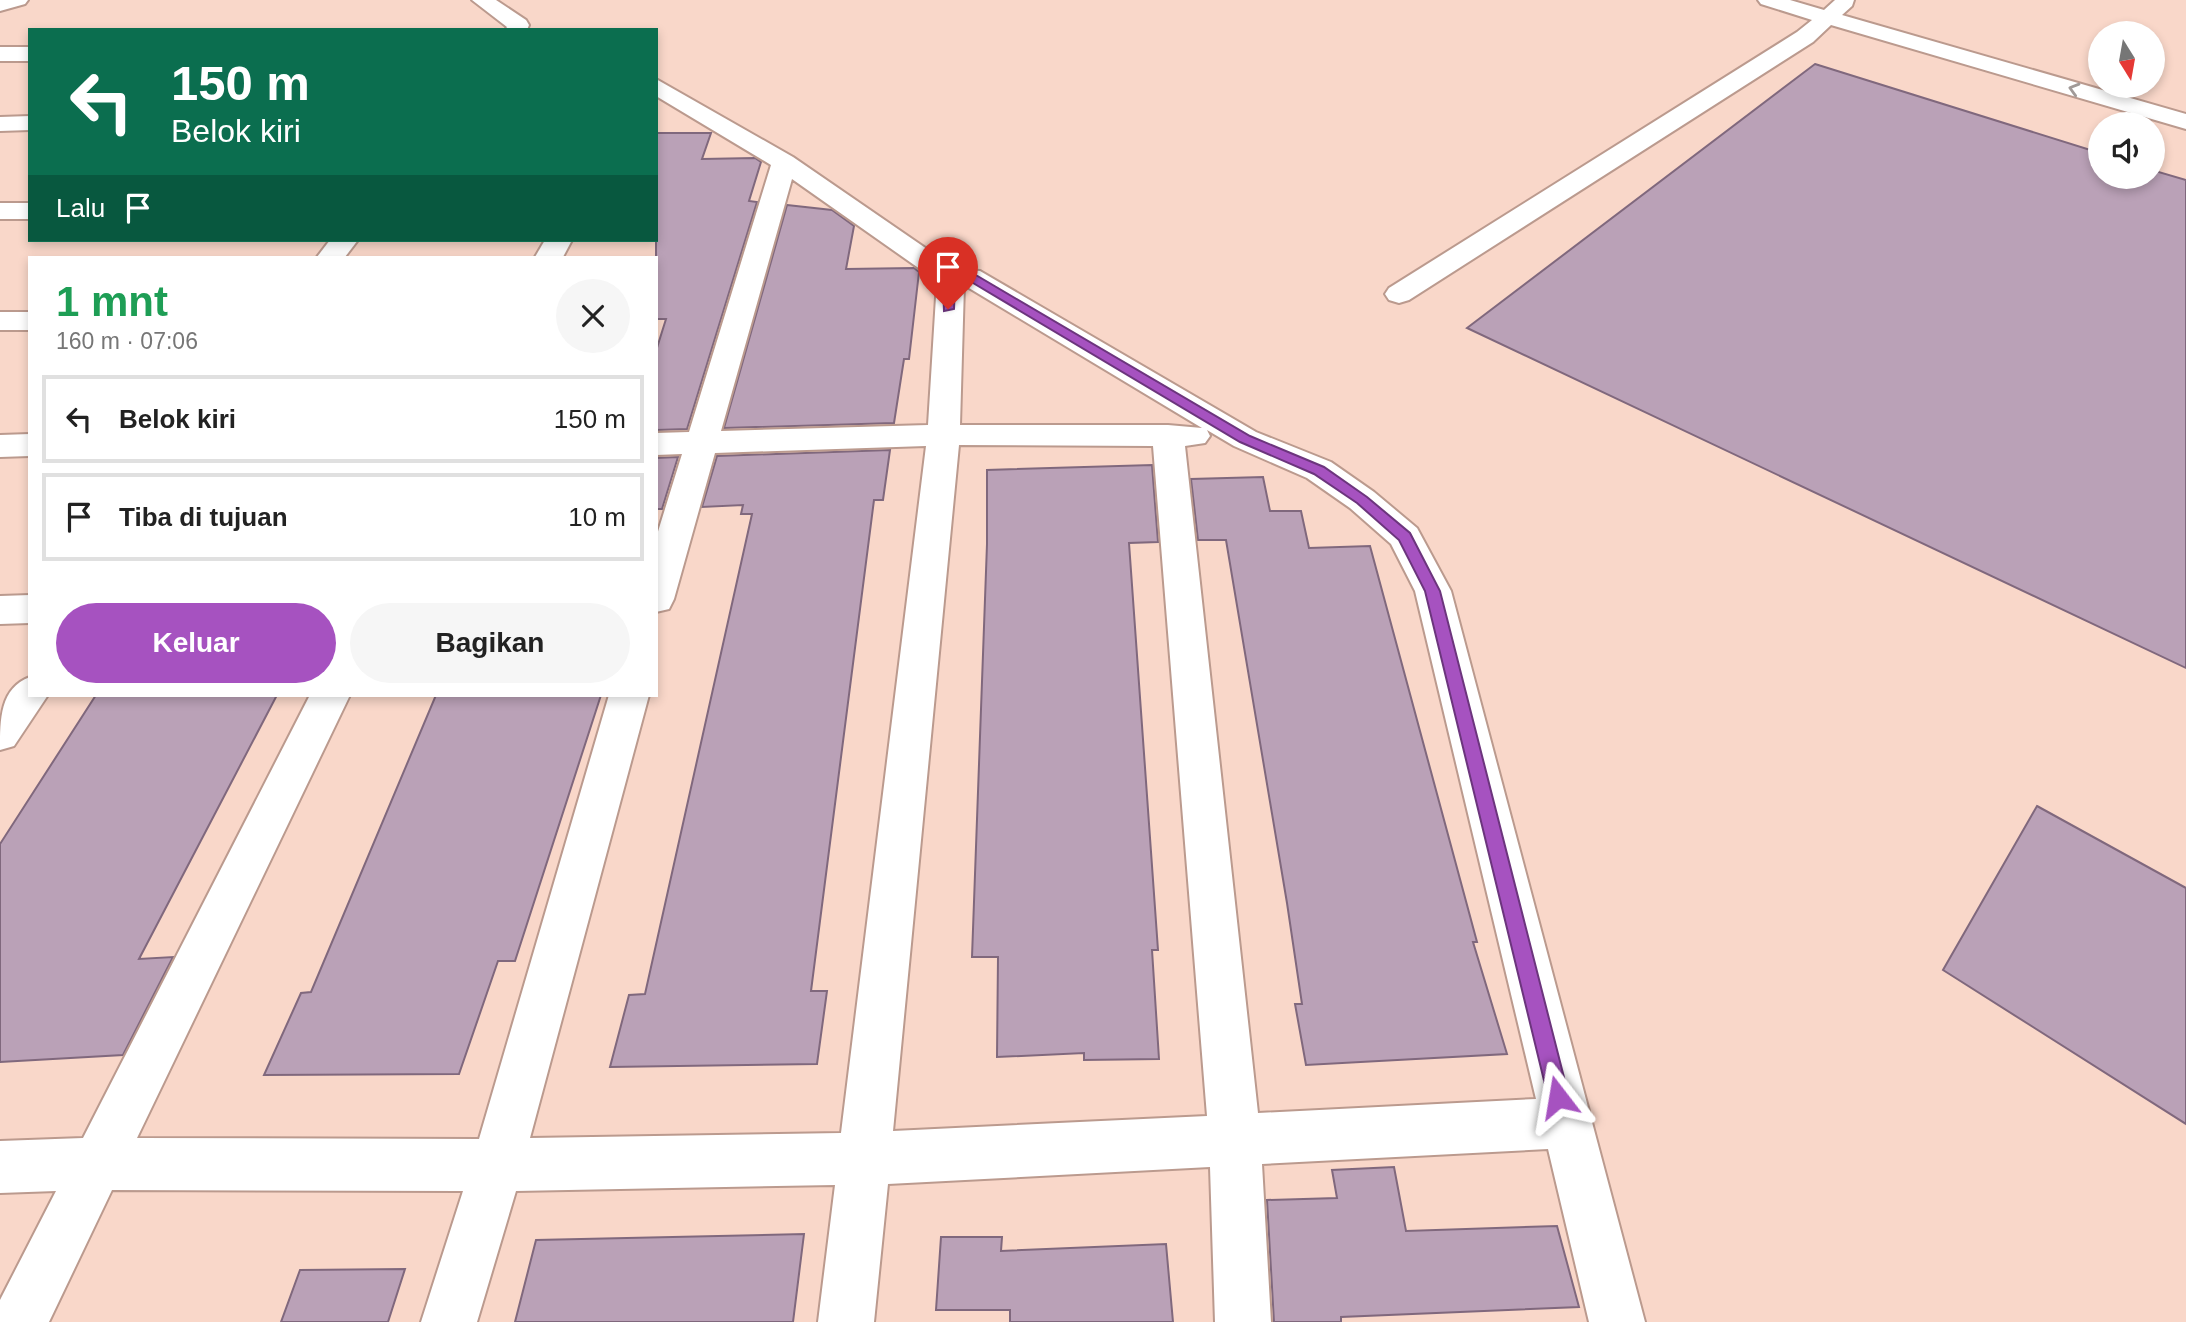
<!DOCTYPE html>
<html lang="id">
<meta charset="utf-8">
<style>
:root{--surface:#fff;--page:#f6f6f6;--text:#222;--muted:#767676;--line:#e0e0e0;--accent:#a652c0}
body{margin:0;font-family:Arial,sans-serif;background:var(--page);color:var(--text);height:100vh;display:flex;flex-direction:column;font-size:26px;white-space:nowrap}
*{box-sizing:border-box;margin:0}
p{font-size:23px;color:var(--muted)}
.icon{flex:none;width:38px;height:38px;fill:none;stroke:currentColor;stroke-width:2;stroke-linecap:round;stroke-linejoin:round}
.map{position:relative;flex:1;overflow:hidden}
.sheet{position:absolute;left:28px;top:256px;width:630px;height:441px;display:flex;flex-direction:column;background:var(--surface);border-radius:0px;box-shadow:0 4px 10px #0003}
.sheet>*{flex:none}
.guide{position:absolute;left:28px;top:28px;width:630px;height:214px;border-radius:0px;box-shadow:0 4px 10px #0003;background:#0b6e4f;color:#fff;overflow:hidden}
.needle{width:46px;rotate:169deg}
.buttons{position:absolute;left:2088px;top:21px;display:grid;gap:14px}
.buttons a{display:grid;place-items:center;width:77px;height:77px;border-radius:50%;background:var(--surface);box-shadow:0 4px 10px #0003;font-size:35px}
.pin{position:absolute;display:grid;place-items:center;width:60px;height:60px;color:#fff;margin:-72px -30px;border-radius:50% 50% 50% 0;rotate:-45deg;box-shadow:0 0 7px #0007}
.pin .icon{rotate:45deg}
.me{position:absolute;width:77px;margin:-38px;rotate:346deg;stroke-linejoin:round;filter:drop-shadow(0 0 5px #0008)}
.turn{display:flex;align-items:center;gap:24px;height:147px;padding:0 28px;font-size:32px}
.turn .icon{width:91px;height:91px;stroke-width:2.5}
.turn b{display:block;font-size:49px;line-height:60px}
.then{display:flex;align-items:center;height:66px;padding:0 28px;background:#0003;gap:14px;font-size:26px}
.round{display:grid;place-items:center;flex:none;width:74px;height:74px;border-radius:37px;background:var(--page)}
.head{display:flex;align-items:center;justify-content:space-between;height:119px;padding:0 28px}
h1{font-size:42px;font-weight:700;line-height:52px;color:#1e9e55}
.cta{display:flex;gap:14px;margin-top:auto;padding:14px 28px}
.cta a{flex:1;height:80px;border-radius:42px;background:var(--accent);color:#fff;font-size:28px;font-weight:700;line-height:80px;text-align:center}
.cta a+a{background:var(--page);color:var(--text)}
ul{padding:0;list-style:none}
li{display:flex;align-items:center;gap:21px;height:88px;margin:0 14px 10px;padding:0 14px;border:4px solid var(--line);border-radius:0px}
li div{flex:1}
li b{display:block;font-size:26px}
li em{font-style:normal}
.map>svg:first-child{display:block}
</style>
<div class="map">
<svg width="2186" height="1322" viewBox="0 0 2186 1322">
<rect width="100%" height="100%" fill="#f9d7c9"/>
<g fill="#baa1b7" stroke="#80687d" stroke-width="2">
<path d="M1815,64L2100,153V177H2152V170L2186,180V668L1467,328Z"/>
<path d="M656,133H711L702,159L755,158L761,162L749,201L757,202L687,429L656,430V351L666,319H656Z"/>
<path d="M787,205L832,210L854,226L846,269L914,268L919,272L909,359H904L894,423L724,428Z"/>
<path d="M890,450L883,500H874L811,991H827L817,1064L610,1067L629,995L645,994L752,514H741L743,505L702,507L717,456Z"/>
<path d="M678,457L662,509H656V458Z"/>
<path d="M1152,465L1158,542L1129,543L1158,950H1152L1159,1059L1084,1060V1053L997,1057L998,957H972L987,544V470Z"/>
<path d="M1263,477L1270,511H1301L1309,548L1370,546L1477,942H1473L1507,1054L1306,1065L1295,1004H1302L1287,903L1226,540H1198L1191,479Z"/>
<path d="M96,695H277L139,959L173,957L123,1055L0,1062V844Z"/>
<path d="M436,695H601L515,961H498L459,1074L264,1075L301,993L311,992Z"/>
<path d="M2037,806L2186,888V1124L1943,970Z"/>
<path d="M1394,1167L1406,1231L1557,1226L1579,1307L1341,1317V1322H1274L1267,1200L1337,1198L1332,1170Z"/>
<path d="M804,1234L793,1322H515L536,1240Z"/>
<path d="M941,1237H1002L1001,1251L1166,1244L1173,1322H1010V1310H936Z"/>
<path d="M405,1269L388,1322H281L300,1270Z"/>
</g>
<g fill="none" stroke-linecap="round" stroke-linejoin="round">
<g stroke="#bb9a8e" stroke-width="4">
<g id="minor">
<path d="M0,0H28L25,4L0,11Z"/>
<path d="M472,0H496L526,20L529,25L527,30H505L507,27Z"/>
<path d="M1758,0H1790L1824,10L1835,0H1854L1852,6L1842,15L2186,114V129L1831,25L1813,42L1409,300L1399,303L1389,300L1385,294L1389,288L1797,32L1812,20L1761,4Z"/>
<rect x="0" y="47" width="30" height="14"/>
<path d="M656,79L793,157L956,269L980,271L1256,432L1331,462L1374,492L1417,528L1451,591L1645,1322H1589L1548,1149L1262,1164L1271,1322H1215L1210,1167L888,1184L874,1322H818L835,1185L516,1191L477,1322H421L463,1191L112,1190L49,1322H0V1300L56,1191L0,1193V1141L83,1138L310,695H350L137,1138L479,1139L609,695H649L530,1138L841,1133L926,446L715,453L674,599L669,609L656,612V538L682,454L656,455V433L689,432L771,165L656,96ZM792,179L937,281L928,425L721,431ZM964,285L1202,428L1168,425H960ZM1207,430L1234,446L1307,478L1350,508L1391,544L1415,591L1536,1099L1258,1113L1185,446L1205,443L1210,436ZM959,445L1153,446L1207,1116L893,1131Z"/>
<path d="M30,116V130L0,131V117Z"/>
<rect x="0" y="203" width="30" height="16"/>
<path d="M330,240H358L345,257H317Z"/>
<path d="M545,240H572L563,257H535Z"/>
<rect x="0" y="312" width="30" height="18"/>
<path d="M30,434V456L0,457V435Z"/>
<path d="M30,595V623L0,624V596Z"/>
<path d="M30,677V695H48L14,746L0,750C0,719 0,688 30,677Z"/>
</g>
</g>
<use href="#minor" fill="#fff" fill-rule="evenodd"/>
</g>
<defs><path id="oneway-chevron" d="M-2-3.5L2.5 0L-2 3.5" fill="none" stroke-width="1.6" stroke-linecap="round" stroke-linejoin="round" transform="scale(1.75)"/></defs>
<use stroke="#a19a98" href="#oneway-chevron" transform="translate(2074 89) rotate(-164)"/>
<path fill="#a652c0" stroke="#6c357d" stroke-width="2" d="M957,274H974L1250,436L1324,467L1367,497L1410,533L1440,591L1569,1097L1566,1104L1558,1107L1551,1104L1548,1097L1425,591L1399,540L1357,503L1314,474L1240,442L968,280L955,285L954,309L944,311L943,284Z"/>
</svg>
<div class="buttons">
<a><svg class="needle" viewBox="-14 -14 28 28"><path d="M0-13l5 13h-10z" fill="#e53935"/><path d="M0 13l5-13h-10z" fill="#767676"/></svg></a>
<a><svg class="icon" aria-label="sound" viewBox="0 0 24 24"><path d="M4 9h4l5-4v14l-5-4H4zM17 9q2 3 0 6"/></svg></a>
</div>
<div class="pin" style="left:948px;top:309px;background:#d93025"><svg class="icon" aria-label="arrive" viewBox="0 0 24 24"><path d="M6 21V4h12l-3 4 3 4H6"/></svg></div>
<svg class="me" style="left:1558px;top:1097px" viewBox="-20 -20 40 40"><path d="M0-17L14 15 0 8-14 15z" fill="#a652c0" stroke="#fff" stroke-width="4"/></svg>
<div class="guide">
<div class="turn"><svg class="icon" aria-label="left" viewBox="0 0 24 24"><path d="M17 20v-9H6M10 6l-5 5 5 5"/></svg><div><b>150 m</b>Belok kiri</div></div>
<div class="then">Lalu<svg class="icon" aria-label="arrive" viewBox="0 0 24 24"><path d="M6 21V4h12l-3 4 3 4H6"/></svg></div>
</div>
<section class="sheet">
<div class="head"><div><h1>1 mnt</h1><p>160 m · 07:06</p></div><a class="round"><svg class="icon" aria-label="close" viewBox="0 0 24 24"><path d="M6 6l12 12M18 6L6 18"/></svg></a></div>
<ul>
<li><svg class="icon" aria-label="left" viewBox="0 0 24 24"><path d="M17 20v-9H6M10 6l-5 5 5 5"/></svg><div><b>Belok kiri</b></div><em>150 m</em></li>
<li><svg class="icon" aria-label="arrive" viewBox="0 0 24 24"><path d="M6 21V4h12l-3 4 3 4H6"/></svg><div><b>Tiba di tujuan</b></div><em>10 m</em></li>
</ul>
<div class="cta"><a>Keluar</a><a>Bagikan</a></div>
</section>
</div>
